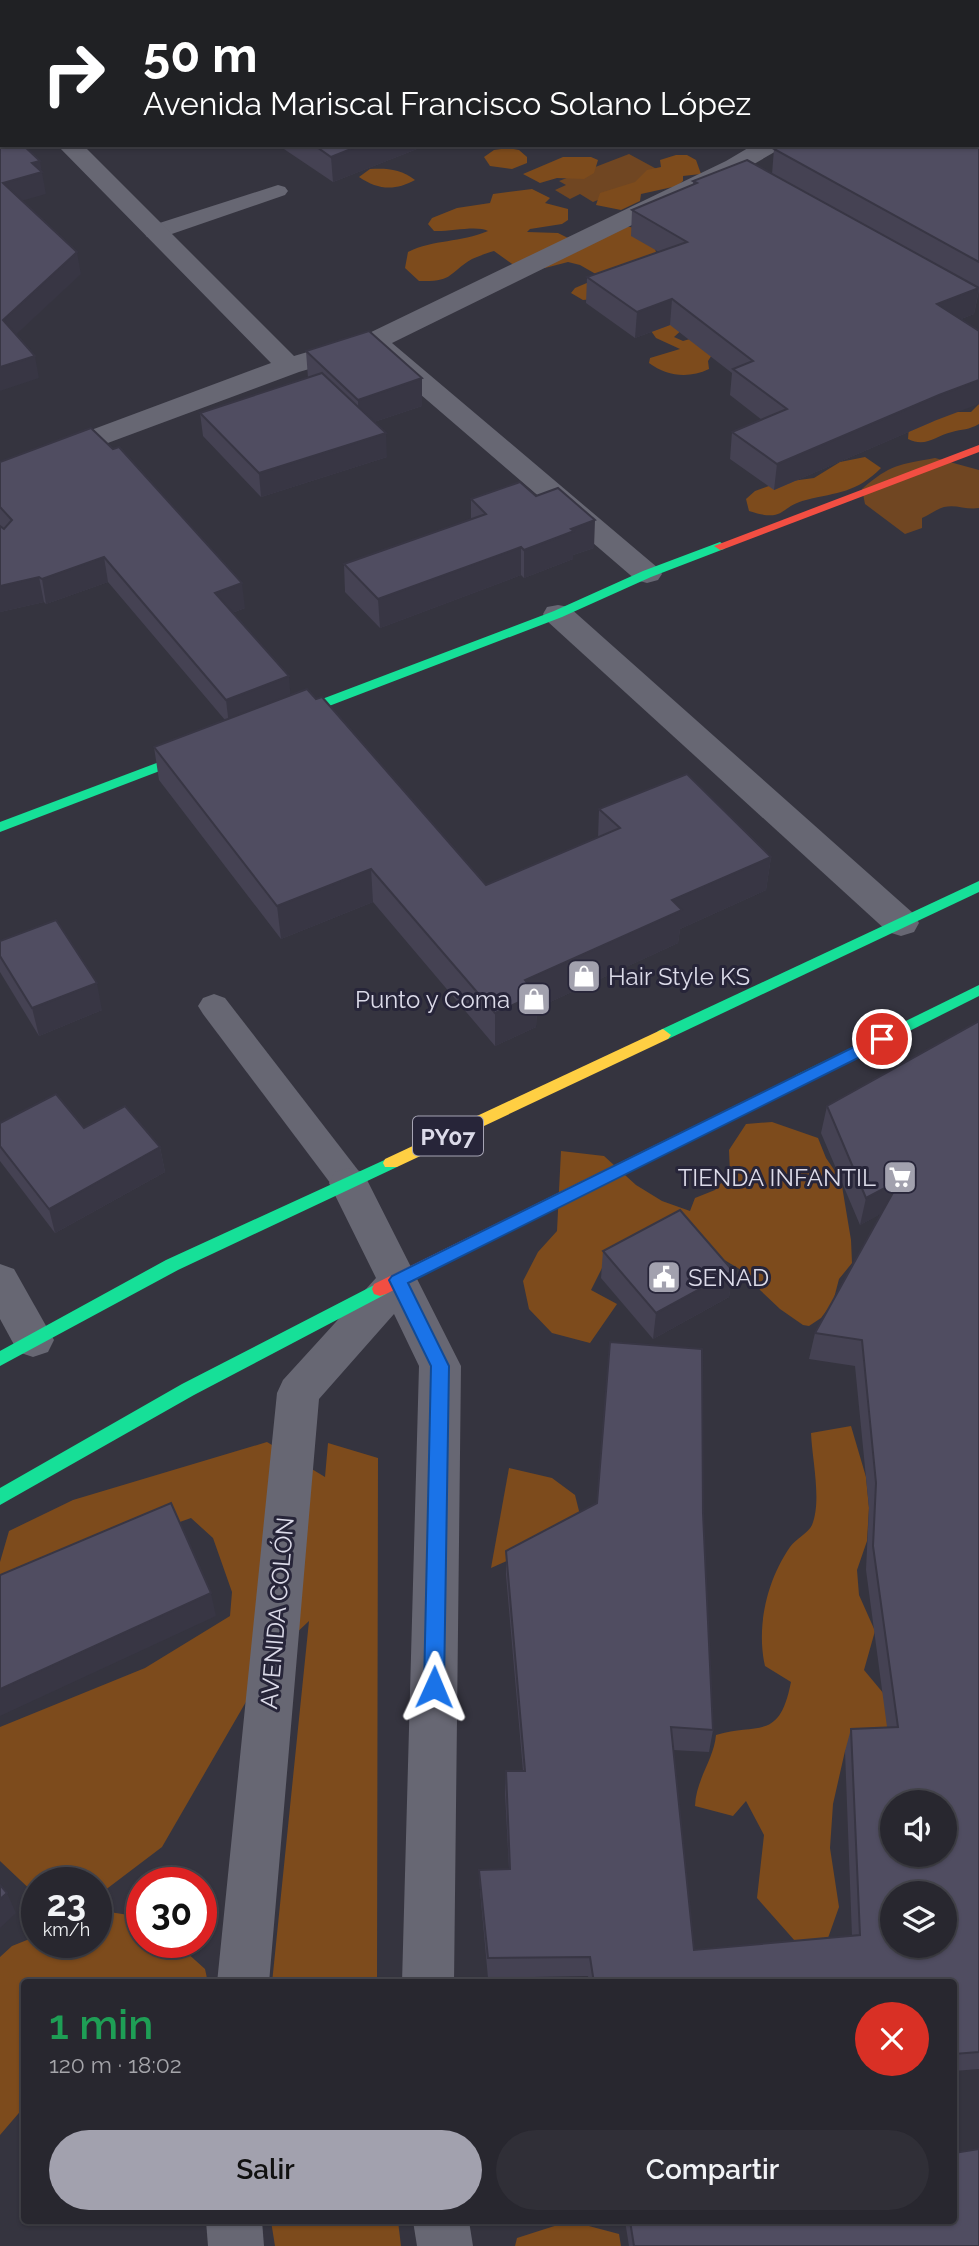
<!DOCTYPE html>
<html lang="es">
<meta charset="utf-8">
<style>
:root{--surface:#28272f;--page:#302f37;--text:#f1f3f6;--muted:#a5a5aa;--line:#44444b;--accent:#a2a1ae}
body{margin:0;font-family:Raleway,sans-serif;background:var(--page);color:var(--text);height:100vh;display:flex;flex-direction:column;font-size:26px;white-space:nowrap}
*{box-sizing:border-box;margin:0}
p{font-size:23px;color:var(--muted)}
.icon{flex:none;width:38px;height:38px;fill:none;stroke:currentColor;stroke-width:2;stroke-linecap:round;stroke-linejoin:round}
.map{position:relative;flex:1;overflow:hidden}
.side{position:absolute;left:21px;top:1979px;width:936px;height:245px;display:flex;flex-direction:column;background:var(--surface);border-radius:7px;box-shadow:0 2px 5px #0004,0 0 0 2px var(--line)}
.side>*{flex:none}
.top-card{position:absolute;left:0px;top:0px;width:980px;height:147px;box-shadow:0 2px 5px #0004,0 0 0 2px var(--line);background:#202124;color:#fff;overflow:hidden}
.controls{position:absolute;left:880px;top:1790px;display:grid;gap:14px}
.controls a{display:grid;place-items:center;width:77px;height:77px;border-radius:50%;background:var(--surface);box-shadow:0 2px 5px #0004,0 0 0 2px var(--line);font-size:35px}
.speed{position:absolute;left:21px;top:1867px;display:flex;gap:14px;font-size:35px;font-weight:700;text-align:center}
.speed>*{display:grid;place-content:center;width:91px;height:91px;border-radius:50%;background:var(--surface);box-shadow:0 2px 5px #0004,0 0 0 2px var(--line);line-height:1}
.speed small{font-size:18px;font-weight:400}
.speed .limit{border:10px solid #d22;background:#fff;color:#111}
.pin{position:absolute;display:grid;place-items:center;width:60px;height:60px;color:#fff;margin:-30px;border:4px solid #fff;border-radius:50%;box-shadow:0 2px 7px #0007}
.me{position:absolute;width:77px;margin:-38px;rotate:1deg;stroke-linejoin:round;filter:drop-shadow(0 0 5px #0008)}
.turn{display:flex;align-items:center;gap:24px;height:147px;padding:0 28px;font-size:32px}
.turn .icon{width:91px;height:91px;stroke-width:2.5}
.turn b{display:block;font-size:49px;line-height:60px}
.round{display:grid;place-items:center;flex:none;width:74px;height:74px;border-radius:37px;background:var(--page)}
.summary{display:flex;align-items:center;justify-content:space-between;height:119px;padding:0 28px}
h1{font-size:42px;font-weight:600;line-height:52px;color:#1e9e55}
.cta{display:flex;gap:14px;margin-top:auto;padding:14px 28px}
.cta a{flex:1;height:80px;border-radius:42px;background:var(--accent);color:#111;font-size:28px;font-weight:600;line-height:80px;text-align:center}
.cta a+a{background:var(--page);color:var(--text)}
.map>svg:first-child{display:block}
</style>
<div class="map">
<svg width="979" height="2246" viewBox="0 0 979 2246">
<rect width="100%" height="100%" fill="#35343f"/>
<g fill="#704622">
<path d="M629,154L664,173L593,202L580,194L570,199L555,190L566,185L559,181Z"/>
<path d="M935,458L979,470V508C966,510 956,504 944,507C937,509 929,515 922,518V528L905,534L865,504L862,489C891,464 898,465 935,458Z"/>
</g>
<g fill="#7d4b1c">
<path d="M508,148L519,150L527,157V163L512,169L490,166L484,157L494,150Z"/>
<path d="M676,155H687L696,160L701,174L683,176V181L677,186L641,194L640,201L621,210L596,205L600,193L635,182L647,170L661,167L660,160Z"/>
<path d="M563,157H591L598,160L594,173L584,179L557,178L540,183L523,174Z"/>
<path d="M370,169C387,168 401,169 415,180C395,191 378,190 359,177Z"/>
<path d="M532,189L550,198L545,203L568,209V220L562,224L530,229L527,232L558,233L580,244C612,230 640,210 657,254L593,299L583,300L571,293L575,288L601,277L580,265L568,262L545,268L515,266L494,251C487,253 479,256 472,259C447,274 454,282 419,281L405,268L408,252C434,239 460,243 488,231C477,225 449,232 434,231L428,224L432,218L457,208L490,203L493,194Z"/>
<path d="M672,321L685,327L674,337L683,341L697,337L715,350L708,361L709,369C688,379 667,376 649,363L650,358L680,349L656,338L649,328Z"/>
<path d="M979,404V424C969,430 962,429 952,432C935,436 926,448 908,439L909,427L953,412H971Z"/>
<path d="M865,457L881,468C856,493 838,492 806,500C778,507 786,523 749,511L746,499L755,491L777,483L814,478L840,462Z"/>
<path d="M772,1122L818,1138L826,1158L841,1180L851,1240L852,1263L839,1279L833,1302L821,1318L809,1326L803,1325L780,1309L760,1290L753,1277L721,1258H607L591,1290L617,1304L590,1343L552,1333L529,1309L523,1281L538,1252L557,1231L561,1151L604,1156L636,1185L662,1201L690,1211L695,1198L715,1190L730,1173L729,1150L746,1124Z"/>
<path d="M851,1426L866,1477L869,1508L867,1541L857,1570L859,1595L875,1631L864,1670L889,1700L896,1733L862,1730L845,1751L833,1804L830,1848L839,1907L828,1938L803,1950L757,1898L764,1835L746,1801L733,1816L695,1806C696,1779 714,1759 716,1735C759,1722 779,1742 791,1682L765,1666C756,1627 767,1580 790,1547C795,1540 809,1532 812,1525C822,1501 812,1459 811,1433Z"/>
<path d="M267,1442L325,1477L328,1443L378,1458L377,1983H272L309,1621L273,1655L162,1847L96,1897V1883H37V1896L0,1861V1727L145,1668L230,1616L232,1592L213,1538L191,1518L0,1586V1562L9,1531L73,1500Z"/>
<path d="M509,1468L552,1478L575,1495L583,1527L491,1568Z"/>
<path d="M96,1910L142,1917V1942L176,1943L205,1969L208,1983H24V2107L0,2135V1957L12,1946L37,1936V1942H96Z"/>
<path d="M271,2221H398L401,2246H275Z"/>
<path d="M570,2221L619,2234L621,2246H515L517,2238Z"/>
</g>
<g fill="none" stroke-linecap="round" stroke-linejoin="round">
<g fill="#676773" fill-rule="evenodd">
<path d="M278,185L285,187L288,191L285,195L163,237H147L144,232L147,227Z"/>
<path d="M214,994L225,998L361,1174L366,1183L361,1192L349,1196L337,1192L203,1014L198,1006L203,998Z"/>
</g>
<g fill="#676773" fill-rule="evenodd">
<path d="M912,0H935L937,2H914Z"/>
<rect x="978" y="26" width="1" height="14"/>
<path d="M0,70L2,71V86L0,85Z"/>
<path d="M57,145H83L294,356L365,335L726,161L753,145H782L778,150L742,171L392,343L658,568L662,574L658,580L647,583L636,580L370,351L299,372L0,483V464L271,363Z"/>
<path d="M558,605L569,607L914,914L919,923L914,932L901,936L888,932L547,621L543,614L547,607Z"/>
<path d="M349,1168L363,1172L461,1366L454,1983H402L419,1366L394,1314L319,1399L269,1983H217L277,1393L283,1380L376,1278L329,1183L335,1172Z"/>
<path d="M0,1264L14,1269L54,1340L48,1352L33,1357L18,1352L0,1319Z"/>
<path d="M206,2221H262L264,2246H208Z"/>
<path d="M413,2221H469L473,2246H417Z"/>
</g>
<g fill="#16e098" fill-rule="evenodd">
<path d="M720,542L726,546L724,549L651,577L562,617L282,724L277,725L270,721L272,718L554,611L643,571Z"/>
<path d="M207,744L214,748L212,751L0,832V822Z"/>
<path d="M979,881V892L668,1039H658L655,1035L658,1031Z"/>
<path d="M979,985V996L806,1083H796L793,1079L796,1075Z"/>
<path d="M391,1157L397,1159L399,1163L397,1167L178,1270L0,1366V1351L166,1260Z"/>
<path d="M380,1282L386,1284L388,1289L386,1294L194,1395L0,1505V1488L182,1384Z"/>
</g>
<path fill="#ffcf43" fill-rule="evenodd" d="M663,1029L671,1035L668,1039L397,1167H385L383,1163L385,1159Z"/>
<g fill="#f24e42" fill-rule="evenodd">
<path d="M979,445V452L724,549L720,550L714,546Z"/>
<path d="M801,1073L809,1079L806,1083L386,1294L380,1296L374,1294L372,1289L374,1284Z"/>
</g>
</g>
<g fill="#454253">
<path d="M162,0H875L878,2H165Z"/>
<path d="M979,43V290L974,314L961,319L934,421L774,490L730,459L732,432L762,420L730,395L732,373L670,325L635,338L586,303L587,277L659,252L631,236L632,210L693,185V181L772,174L774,149L781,147V145H978Z"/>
<path d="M278,145H427L333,182Z"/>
<path d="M306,351L422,378V406L374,422L387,457L261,497L203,436L200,413L308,378Z"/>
<path d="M0,462L245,608L232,613L291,696L486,885L598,838L599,809L771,857L766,890L680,929L678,943L537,1008L536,1027L495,1046L373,902L281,939L159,780L154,747L225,720L108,582L46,604L44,602L0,612Z"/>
<path d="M471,499L594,548L573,555V559L524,578L521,575L380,628L345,592L344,564L471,519Z"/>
<path d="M0,941L102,1010L39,1036L0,972Z"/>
<path d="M979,1021V2069L954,2071V1983H589L588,1976L488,1978L480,1890L479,1870L509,1869L505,1793L506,1771H523L506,1575V1551L703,1513L713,1730L709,1752L673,1750L694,1950L852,1936L845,1751L851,1729L887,1727L866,1570L869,1508L855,1366L809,1359L815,1333L882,1213L860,1225L821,1133L827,1106Z"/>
<path d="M0,1123L84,1128L160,1147L165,1172L55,1233L0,1161Z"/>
<path d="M603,1251L733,1271L729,1297L653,1339L601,1278Z"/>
<path d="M625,2221H954L979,2246H629Z"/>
</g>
<g fill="#383644">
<path d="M141,0H155L150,2H141Z"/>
<path d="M361,145H427L333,182L331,157Z"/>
<path d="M40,161L46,194L7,205L3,183L32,163Z"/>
<path d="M77,252L81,274L7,343L3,320Z"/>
<path d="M979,288L974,314L932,330L937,304Z"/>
<path d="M672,299L670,325L635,338L637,312Z"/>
<path d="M35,356L39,378L0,391V367Z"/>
<path d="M422,378V406L359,427L358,400Z"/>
<path d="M979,380V404L934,421L774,490L777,464L939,395Z"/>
<path d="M386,433L387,457L261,497L259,473Z"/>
<path d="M595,520L594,548L573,555V559L524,578V550L571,529Z"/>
<path d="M521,547V575L380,628L378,599Z"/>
<path d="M104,557L108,582L46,604L42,579Z"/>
<path d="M39,577L44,602L0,612V586Z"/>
<path d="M242,583L245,608L218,618L215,593Z"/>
<path d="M289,676L291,701L229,725L226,700Z"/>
<path d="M771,857L766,890L680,929L678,943L537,1008L536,1027L495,1046V1013L525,980L672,900Z"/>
<path d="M371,869L373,902L281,939L277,906Z"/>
<path d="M97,983L102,1010L39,1036L32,1008Z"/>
<path d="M160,1147L165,1172L55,1233L49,1209Z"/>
<path d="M900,1180L894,1207L860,1225L866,1198Z"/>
<path d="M733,1271L729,1297L653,1339L656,1313Z"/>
<path d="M211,1593L216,1616L0,1716V1689Z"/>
<path d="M7,1893L16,1913L0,1928V1899Z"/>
</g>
<g fill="#504d61" stroke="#383644" stroke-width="2" fill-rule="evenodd">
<path d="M193,0H875L878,2H196Z"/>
<path d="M979,43V262L774,149L785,145H978Z"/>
<path d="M0,124L2,126V145H23L40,161L32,163L42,172L3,183L77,252L3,320L35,356L0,367Z"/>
<path d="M314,145H361L331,157Z"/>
<path d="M747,160L979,288L937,304L979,331V380L939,395L777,464L732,432L787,409L733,369L753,361L672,299L637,312L587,277L687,242L632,210L697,183L693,181Z"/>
<path d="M369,331L422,378L358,400L306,351Z"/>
<path d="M322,373L386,433L259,473L200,413Z"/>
<path d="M91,428L113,449L119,447L242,583L215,593L289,676L226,700L104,557L42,579L39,577L0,586V526L4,529L12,520L0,507V462Z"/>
<path d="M520,482L536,496L558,488L595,520L571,529L574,531L524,550L521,547L378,599L344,564L486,514L471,499Z"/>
<path d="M307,689L316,699L322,697L486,885L620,828L599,809L687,774L771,857L672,900L682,910L525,980L537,994L495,1013L371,869L277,906L154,747Z"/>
<path d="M56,920L97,983L32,1008L0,956V941Z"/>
<path d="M979,1021V2052L954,2054V1983H594L590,1957L488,1958L479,1870L510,1869L506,1771H525L506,1551L597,1503L610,1342L702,1349L703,1513L713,1730L671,1727L694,1950L860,1935L851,1729L898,1727L873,1546L876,1483L862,1340L815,1333L900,1180L866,1198L827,1106ZM892,1802H945V1855H892ZM892,1894H945V1946H892Z"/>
<path d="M56,1094L84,1128L125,1106L160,1147L49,1209L0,1146V1123Z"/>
<path d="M680,1210L733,1271L656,1313L603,1251Z"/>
<path d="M171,1503L211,1593L0,1689V1575Z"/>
<path d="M0,1885L7,1893L0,1899Z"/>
<path d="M979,2149V2246H634L630,2221H954V2153Z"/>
</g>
<path fill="#1a73e8" stroke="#114b97" stroke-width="2" d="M882,1033L890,1039L888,1043L408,1283L449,1366L444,1687L441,1693L434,1696L427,1693L424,1687L431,1366L389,1280L392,1276Z"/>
<defs>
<g id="shop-square" transform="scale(1.75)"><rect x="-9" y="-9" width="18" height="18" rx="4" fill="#a2a1ae" stroke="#272539"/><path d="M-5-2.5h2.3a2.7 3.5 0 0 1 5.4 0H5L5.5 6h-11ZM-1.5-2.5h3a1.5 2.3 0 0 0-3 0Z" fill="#fff"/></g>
<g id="supermarket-square" transform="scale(1.75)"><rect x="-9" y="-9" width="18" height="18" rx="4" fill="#a2a1ae" stroke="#272539"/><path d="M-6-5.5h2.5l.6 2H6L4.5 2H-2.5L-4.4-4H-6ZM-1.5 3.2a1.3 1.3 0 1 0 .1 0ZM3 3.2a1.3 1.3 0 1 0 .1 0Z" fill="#fff"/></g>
<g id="civic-square" transform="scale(1.75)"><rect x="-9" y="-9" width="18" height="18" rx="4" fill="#a2a1ae" stroke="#272539"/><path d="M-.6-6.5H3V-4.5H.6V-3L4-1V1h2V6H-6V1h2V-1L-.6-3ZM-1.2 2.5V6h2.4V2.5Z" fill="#fff"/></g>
</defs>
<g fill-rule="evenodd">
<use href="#shop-square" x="584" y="976"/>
<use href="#shop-square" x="534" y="999"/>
<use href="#supermarket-square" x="900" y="1177"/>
<use href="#civic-square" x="664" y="1277"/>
</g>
<g text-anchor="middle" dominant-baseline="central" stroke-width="6" stroke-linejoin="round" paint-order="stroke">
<rect fill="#272539" stroke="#a6a4b4" stroke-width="2" x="413" y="1116.5" width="70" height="39" rx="5"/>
<g font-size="23" font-weight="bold" fill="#dcdbe9">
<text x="448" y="1136">PY07</text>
</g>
<g font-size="24" fill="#dcdbe9" stroke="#272539" text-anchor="start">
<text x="608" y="976">Hair Style KS</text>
<text x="510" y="999" text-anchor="end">Punto y Coma</text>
<text x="876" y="1177" text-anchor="end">TIENDA INFANTIL</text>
<text x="688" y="1277">SENAD</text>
</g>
<g font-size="24" fill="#dcdbe9" stroke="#272539">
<text transform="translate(277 1613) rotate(-85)">AVENIDA COLÓN</text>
</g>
</g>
</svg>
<div class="controls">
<a><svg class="icon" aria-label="sound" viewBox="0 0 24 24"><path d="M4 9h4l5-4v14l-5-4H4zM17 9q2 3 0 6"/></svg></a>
<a><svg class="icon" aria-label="layers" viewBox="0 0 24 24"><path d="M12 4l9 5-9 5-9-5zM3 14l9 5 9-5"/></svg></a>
</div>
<div class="speed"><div>23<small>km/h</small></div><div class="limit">30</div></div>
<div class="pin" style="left:882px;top:1039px;background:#d93025"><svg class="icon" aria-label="arrive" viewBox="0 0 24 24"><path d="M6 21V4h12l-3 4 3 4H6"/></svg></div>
<svg class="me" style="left:434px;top:1687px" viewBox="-20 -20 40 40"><path d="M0-17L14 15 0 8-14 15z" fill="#1a73e8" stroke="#fff" stroke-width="4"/></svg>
<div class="top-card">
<div class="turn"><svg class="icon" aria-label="right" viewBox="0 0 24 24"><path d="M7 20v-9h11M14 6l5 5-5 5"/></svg><div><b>50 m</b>Avenida Mariscal Francisco Solano López</div></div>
</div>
<section class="side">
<div class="summary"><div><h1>1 min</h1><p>120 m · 18:02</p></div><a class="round" style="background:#d93025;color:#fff"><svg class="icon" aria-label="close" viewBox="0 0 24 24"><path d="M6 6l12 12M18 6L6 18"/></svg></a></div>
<div class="cta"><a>Salir</a><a>Compartir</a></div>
</section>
</div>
